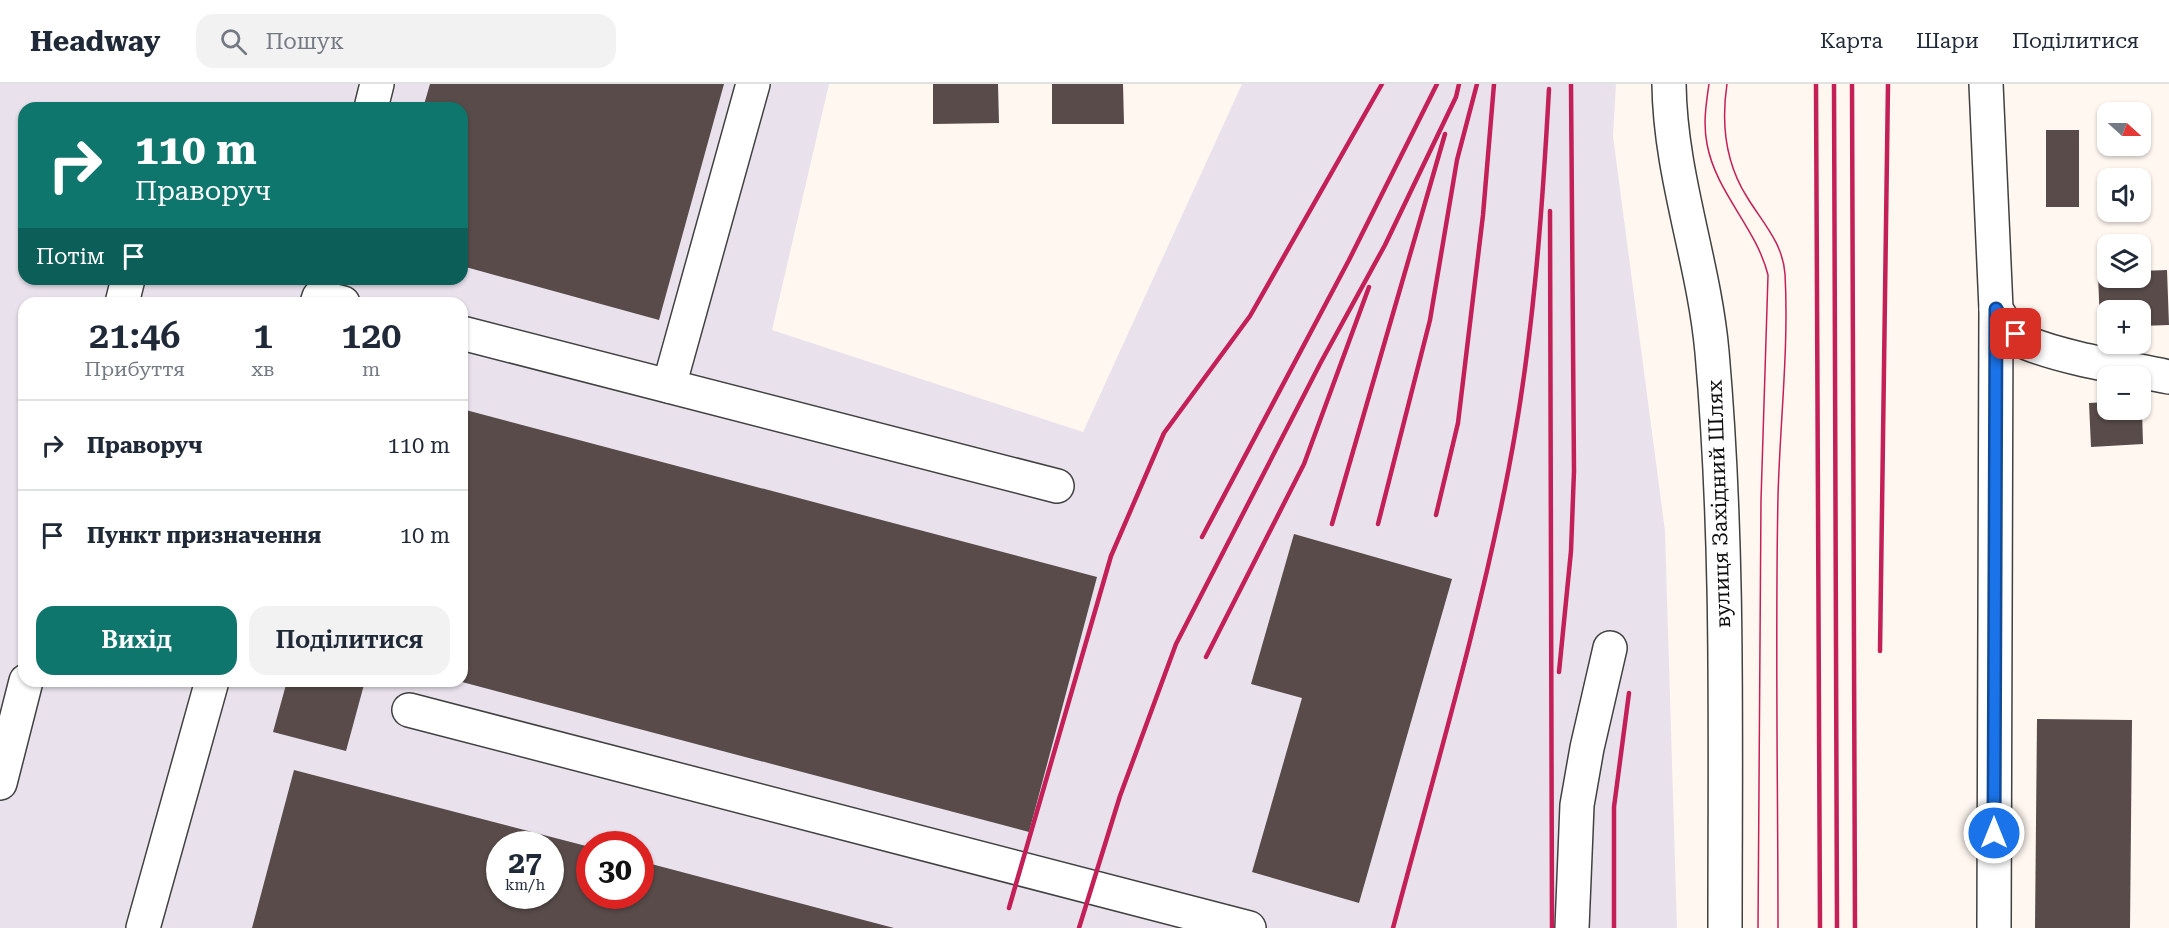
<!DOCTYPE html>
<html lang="uk">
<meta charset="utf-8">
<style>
:root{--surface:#fff;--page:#f2f2f3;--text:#1f2937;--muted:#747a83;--line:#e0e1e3;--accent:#0f766e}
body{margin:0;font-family:"Roboto Serif",serif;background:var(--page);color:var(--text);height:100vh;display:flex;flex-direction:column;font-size:22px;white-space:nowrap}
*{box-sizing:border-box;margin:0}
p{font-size:20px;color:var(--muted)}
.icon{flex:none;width:33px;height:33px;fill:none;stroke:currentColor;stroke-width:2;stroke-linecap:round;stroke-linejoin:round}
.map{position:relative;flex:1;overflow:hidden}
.panel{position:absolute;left:18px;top:213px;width:450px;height:390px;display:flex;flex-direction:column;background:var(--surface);border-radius:18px;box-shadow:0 2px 4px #0004}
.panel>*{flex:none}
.top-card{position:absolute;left:18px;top:18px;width:450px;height:183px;border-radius:18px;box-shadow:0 2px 4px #0004;background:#0f766e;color:#fff;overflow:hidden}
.needle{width:39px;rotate:111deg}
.tools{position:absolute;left:2097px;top:18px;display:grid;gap:12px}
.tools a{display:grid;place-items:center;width:54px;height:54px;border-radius:12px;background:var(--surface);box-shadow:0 2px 4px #0004;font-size:30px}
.speed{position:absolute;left:486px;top:747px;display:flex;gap:12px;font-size:30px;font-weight:700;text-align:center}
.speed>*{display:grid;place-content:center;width:78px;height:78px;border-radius:50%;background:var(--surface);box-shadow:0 2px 4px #0004;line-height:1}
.speed small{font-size:15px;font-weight:400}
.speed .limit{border:9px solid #d22;background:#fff;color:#111}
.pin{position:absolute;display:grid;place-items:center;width:51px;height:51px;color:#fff;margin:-26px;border-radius:12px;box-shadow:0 3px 9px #0006}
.me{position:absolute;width:66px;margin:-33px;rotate:0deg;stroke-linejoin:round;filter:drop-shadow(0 0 4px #0008)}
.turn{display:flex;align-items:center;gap:21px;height:126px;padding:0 18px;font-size:27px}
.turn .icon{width:78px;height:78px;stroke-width:2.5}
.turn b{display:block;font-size:42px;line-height:51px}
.then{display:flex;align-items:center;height:57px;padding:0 18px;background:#0003;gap:12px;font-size:22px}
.eta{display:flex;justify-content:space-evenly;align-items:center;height:102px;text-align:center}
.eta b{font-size:36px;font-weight:600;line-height:42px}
.action{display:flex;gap:12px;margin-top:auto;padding:12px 18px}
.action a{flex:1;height:69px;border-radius:18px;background:var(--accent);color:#fff;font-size:24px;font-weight:600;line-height:69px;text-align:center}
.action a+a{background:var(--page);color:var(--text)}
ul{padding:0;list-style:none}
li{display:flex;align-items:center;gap:18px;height:90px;padding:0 18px;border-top:2px solid var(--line)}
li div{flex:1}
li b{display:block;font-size:22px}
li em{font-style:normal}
header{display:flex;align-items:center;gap:36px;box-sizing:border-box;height:84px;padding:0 30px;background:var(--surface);border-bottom:2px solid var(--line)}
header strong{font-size:28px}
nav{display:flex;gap:33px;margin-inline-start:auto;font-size:21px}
.search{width:420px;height:54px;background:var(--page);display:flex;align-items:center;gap:15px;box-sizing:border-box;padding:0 21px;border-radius:18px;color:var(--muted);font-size:22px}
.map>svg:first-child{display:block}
</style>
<header>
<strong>Headway</strong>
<div class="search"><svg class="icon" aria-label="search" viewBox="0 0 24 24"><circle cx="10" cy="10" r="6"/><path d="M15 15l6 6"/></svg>Пошук</div>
<nav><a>Карта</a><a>Шари</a><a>Поділитися</a></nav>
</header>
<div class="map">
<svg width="2169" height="844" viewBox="0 0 2169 844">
<rect width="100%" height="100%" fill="#fff7f0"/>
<path fill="#e9e2ed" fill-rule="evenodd" d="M0,0H829L772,246L1083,348L1242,0H1616L1613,52L1665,447L1677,844H0ZM24,24H462V195H24ZM24,219H462V597H24ZM500,760H550V812H500ZM590,760H640V812H590Z"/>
<g fill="#584b4a" fill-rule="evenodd">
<path d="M430,0H724L659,236L462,182V24H423Z"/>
<path d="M933,0H998L999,39L933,40Z"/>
<path d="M1052,0H1123L1124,40H1052Z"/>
<rect x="2046" y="46" width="33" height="77"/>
<path d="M2167,186L2169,241L2140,242V226H2108V243H2100L2098,189L2108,188V194H2140V187Z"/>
<path d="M2108,318V326H2142L2143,360L2091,363L2089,319Z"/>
<path d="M462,325L1097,493L1029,748L462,598Z"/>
<path d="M1294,450L1452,495L1359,819L1252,788L1302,614L1251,600Z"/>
<path d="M287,597H365L346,667L273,648Z"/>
<path d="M2037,635L2132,636L2130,844H2035Z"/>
<path d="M294,686L590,763V812H640V777L894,844H252ZM500,760H550V812H500Z"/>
</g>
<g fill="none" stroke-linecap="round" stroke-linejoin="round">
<g stroke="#414141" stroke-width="36">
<g id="minor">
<path d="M1669,0C1670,91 1704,178 1712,268C1729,460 1725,652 1725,844"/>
<path d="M1986,0L1996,225C2004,239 2012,252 2027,259C2066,275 2127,284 2169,293"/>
<path d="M371,24L377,0"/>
<path d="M122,219L128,195"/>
<path d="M317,219L319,213L343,219"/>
<path d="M462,249L1057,402"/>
<path d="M669,302L753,0"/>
<path d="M409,626L1249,844"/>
<path d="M0,699L26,597"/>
<path d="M143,844L212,597"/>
<path d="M1572,844L1577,721L1587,664L1610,564"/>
<path d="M1994,844L1996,225"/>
</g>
</g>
<use href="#minor" stroke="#fff" stroke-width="33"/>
<g stroke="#c42058" stroke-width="1.5">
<path d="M1709,0C1706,20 1703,40 1707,60C1716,109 1756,143 1768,191L1761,416L1758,844"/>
<path d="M1727,0C1721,40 1725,78 1747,113C1762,138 1783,159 1785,190C1789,263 1780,338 1778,412C1775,556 1778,700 1778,844"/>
</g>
<g stroke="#c42058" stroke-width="4.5">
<path d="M1816,0L1820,844"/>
<path d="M1834,0L1837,844"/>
<path d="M1852,0L1855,844"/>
<path d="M1550,127L1552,844"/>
<path d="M1436,431L1458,339L1483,131L1494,0"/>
<path d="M1332,440L1445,50"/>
<path d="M1378,440L1430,236L1457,76L1477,0"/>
<path d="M1202,453L1349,176L1437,0"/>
<path d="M1880,567L1888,0"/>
<path d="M1206,573L1304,380L1369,203"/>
<path d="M1559,588L1571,467L1574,387L1571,0"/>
<path d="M1009,824L1111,472L1164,349L1250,232L1382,0"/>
<path d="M1079,844L1120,712L1176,560L1321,278L1385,161L1456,13L1459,0"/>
<path d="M1393,844C1433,693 1480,536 1509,383C1533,258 1542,132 1549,5"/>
<path d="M1614,844V723L1629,609"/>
</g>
</g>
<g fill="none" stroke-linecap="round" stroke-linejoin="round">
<g stroke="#114b97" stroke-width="15">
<path id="route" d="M1994,749L1996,225L2006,242L2016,250"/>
</g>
<use href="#route" stroke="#1a73e8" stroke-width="10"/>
</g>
<g text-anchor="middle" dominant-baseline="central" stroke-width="6" stroke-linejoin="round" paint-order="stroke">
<g font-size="21" fill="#0e0e0e" stroke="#fff">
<text transform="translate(1719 420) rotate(-92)">вулиця Західний Шлях</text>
</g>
</g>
</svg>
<div class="tools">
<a><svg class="needle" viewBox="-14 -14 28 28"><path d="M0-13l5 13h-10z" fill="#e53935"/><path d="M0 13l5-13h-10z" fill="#747a83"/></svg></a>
<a><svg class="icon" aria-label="sound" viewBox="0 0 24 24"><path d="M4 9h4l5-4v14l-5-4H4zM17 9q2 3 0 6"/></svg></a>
<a><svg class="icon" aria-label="layers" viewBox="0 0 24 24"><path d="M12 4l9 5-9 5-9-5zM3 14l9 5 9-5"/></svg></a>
<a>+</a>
<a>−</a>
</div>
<div class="speed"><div>27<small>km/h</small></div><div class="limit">30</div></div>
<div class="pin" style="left:2016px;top:250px;background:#d93025"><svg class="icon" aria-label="arrive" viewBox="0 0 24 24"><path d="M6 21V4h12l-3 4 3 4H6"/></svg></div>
<svg class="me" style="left:1994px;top:749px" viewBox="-20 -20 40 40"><circle r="17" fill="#1a73e8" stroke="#fff" stroke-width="3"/><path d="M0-11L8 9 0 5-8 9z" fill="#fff"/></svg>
<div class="top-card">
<div class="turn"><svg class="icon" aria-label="right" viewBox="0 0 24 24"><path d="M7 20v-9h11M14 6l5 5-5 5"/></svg><div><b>110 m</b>Праворуч</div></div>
<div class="then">Потім<svg class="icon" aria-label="arrive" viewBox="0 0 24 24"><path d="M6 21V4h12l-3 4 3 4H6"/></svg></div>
</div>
<section class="panel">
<div class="eta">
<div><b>21:46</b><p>Прибуття</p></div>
<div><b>1</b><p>хв</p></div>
<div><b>120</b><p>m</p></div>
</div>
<ul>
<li><svg class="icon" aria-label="right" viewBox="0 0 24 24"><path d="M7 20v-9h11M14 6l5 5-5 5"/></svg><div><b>Праворуч</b></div><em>110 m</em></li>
<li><svg class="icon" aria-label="arrive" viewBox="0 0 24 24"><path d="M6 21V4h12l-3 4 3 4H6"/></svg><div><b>Пункт призначення</b></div><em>10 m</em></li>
</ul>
<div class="action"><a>Вихід</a><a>Поділитися</a></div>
</section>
</div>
